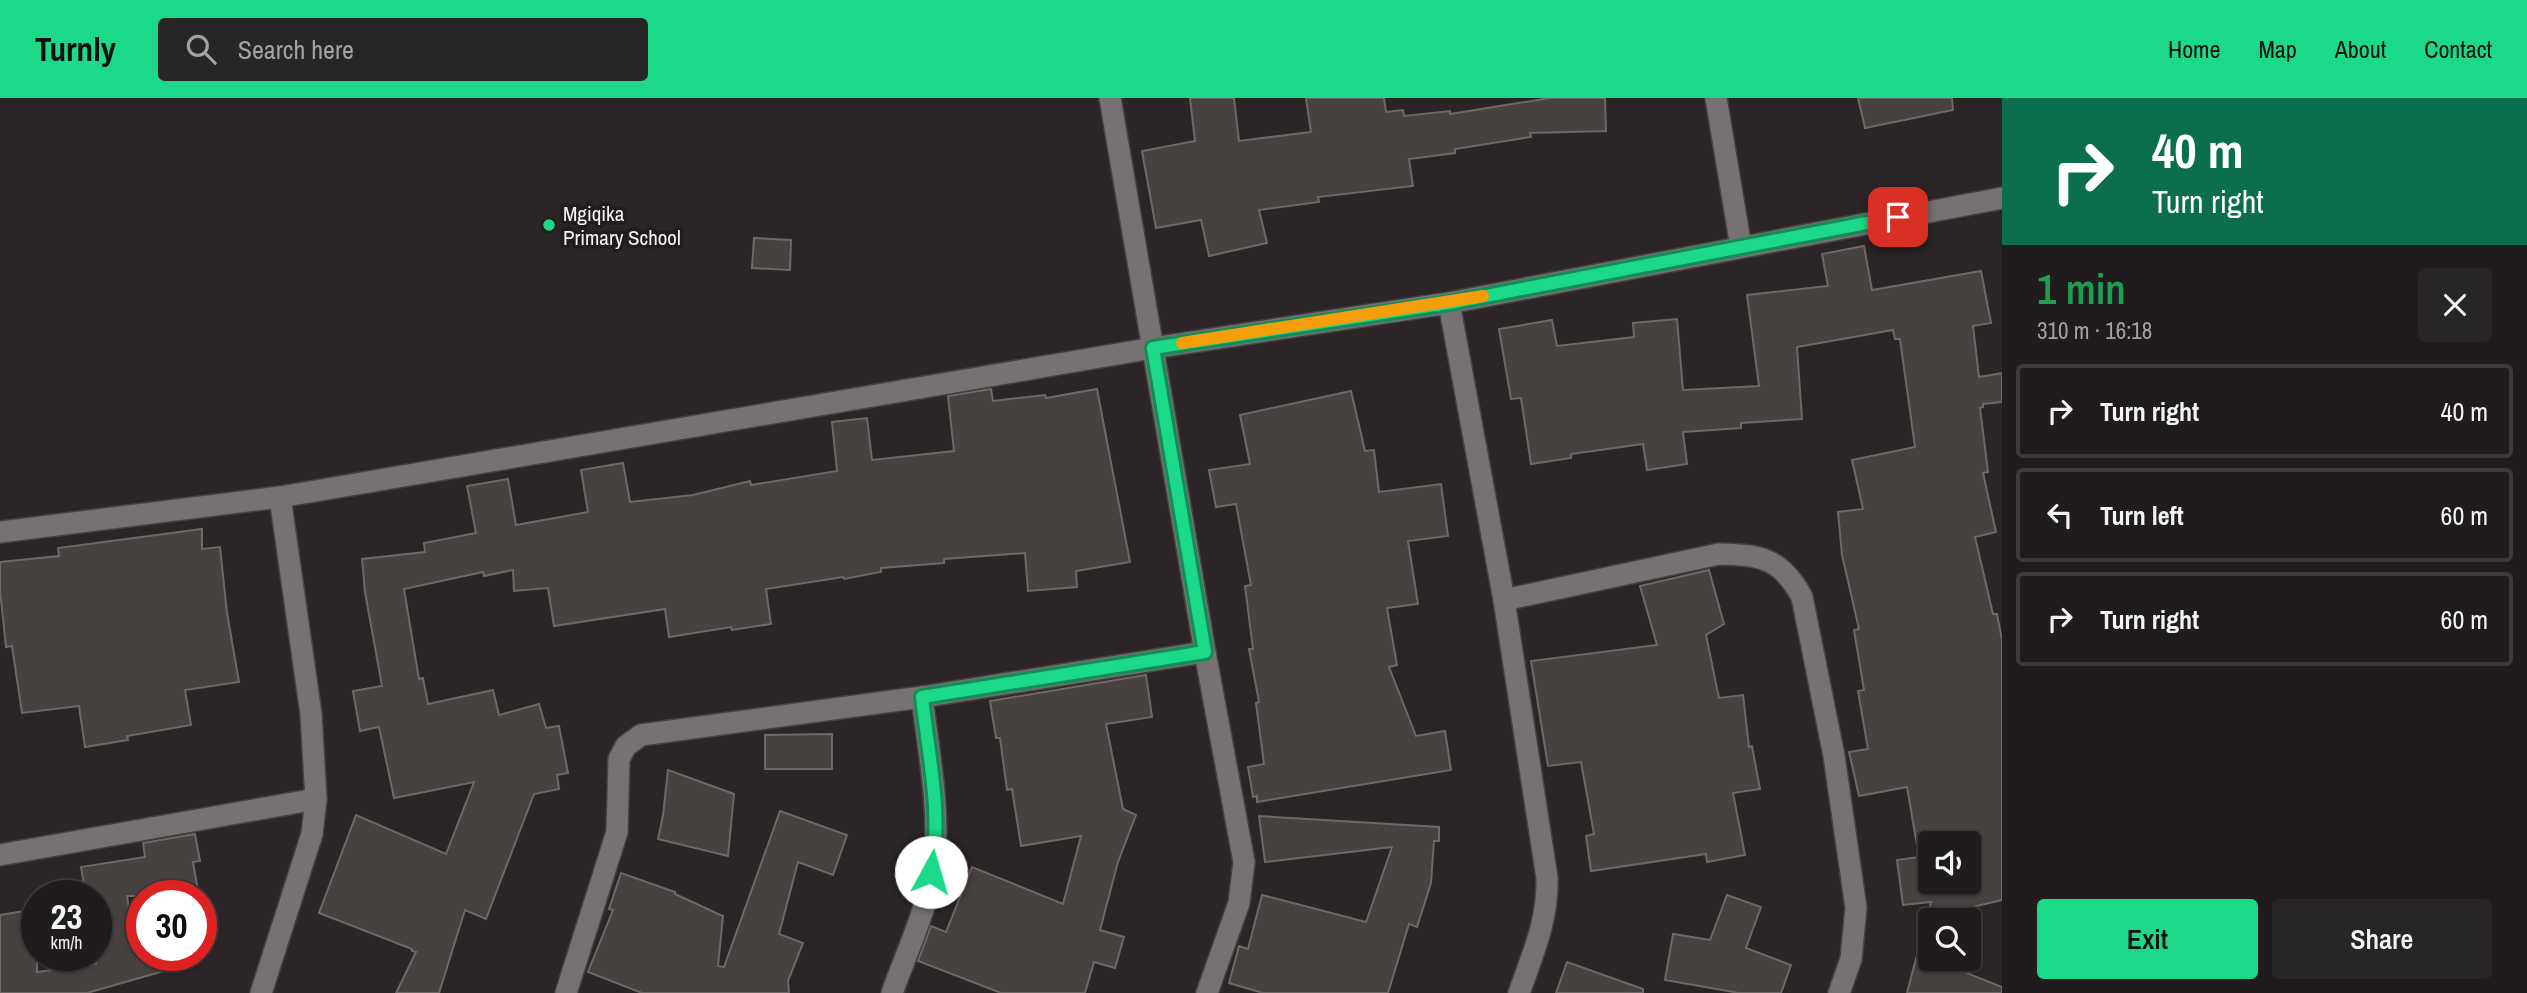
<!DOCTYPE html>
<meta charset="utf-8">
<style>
:root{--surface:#201c1d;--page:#282526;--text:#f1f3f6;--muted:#a2a1a4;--line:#3d3a3b;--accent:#1bd988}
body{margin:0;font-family:"Archivo Narrow",sans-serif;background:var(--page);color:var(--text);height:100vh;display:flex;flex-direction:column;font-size:26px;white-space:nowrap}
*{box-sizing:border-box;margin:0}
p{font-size:23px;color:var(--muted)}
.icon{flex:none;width:38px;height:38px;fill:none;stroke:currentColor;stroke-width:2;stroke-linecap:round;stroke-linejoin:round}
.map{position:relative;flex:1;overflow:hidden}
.sheet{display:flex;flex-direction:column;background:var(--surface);width:525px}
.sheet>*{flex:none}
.top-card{background:#0b6e4f;color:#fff;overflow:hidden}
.controls{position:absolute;left:1918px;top:733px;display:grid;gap:14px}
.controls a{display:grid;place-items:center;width:63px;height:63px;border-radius:7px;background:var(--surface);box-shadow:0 2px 5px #0004,0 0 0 2px var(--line);font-size:35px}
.speed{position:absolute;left:21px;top:782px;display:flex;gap:14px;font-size:35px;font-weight:700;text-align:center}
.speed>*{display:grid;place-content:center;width:91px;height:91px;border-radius:50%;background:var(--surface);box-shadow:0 2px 5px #0004,0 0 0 2px var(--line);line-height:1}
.speed small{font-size:18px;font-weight:400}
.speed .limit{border:10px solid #d22;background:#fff;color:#111}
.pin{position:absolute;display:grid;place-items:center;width:60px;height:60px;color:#fff;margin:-30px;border-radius:14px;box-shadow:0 4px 10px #0006}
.me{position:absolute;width:77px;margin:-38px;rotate:6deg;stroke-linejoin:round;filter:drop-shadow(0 0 5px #0008)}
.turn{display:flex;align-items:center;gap:24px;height:147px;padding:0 35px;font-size:32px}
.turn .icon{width:91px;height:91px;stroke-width:2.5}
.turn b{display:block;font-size:49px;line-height:60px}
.round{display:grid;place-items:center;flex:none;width:74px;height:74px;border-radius:7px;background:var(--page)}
.summary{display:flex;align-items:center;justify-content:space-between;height:119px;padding:0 35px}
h1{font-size:42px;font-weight:600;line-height:52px;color:#1e9e55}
.primary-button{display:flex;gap:14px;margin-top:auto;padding:14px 35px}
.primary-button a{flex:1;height:80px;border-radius:7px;background:var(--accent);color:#111;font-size:28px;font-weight:600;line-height:80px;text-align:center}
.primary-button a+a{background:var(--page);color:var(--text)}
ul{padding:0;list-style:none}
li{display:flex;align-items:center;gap:21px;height:94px;margin:0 14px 10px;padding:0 21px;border:4px solid var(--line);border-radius:7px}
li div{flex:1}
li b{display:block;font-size:26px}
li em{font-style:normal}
header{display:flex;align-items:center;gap:42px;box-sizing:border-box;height:98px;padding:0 35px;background:var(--accent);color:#111}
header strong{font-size:33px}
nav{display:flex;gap:38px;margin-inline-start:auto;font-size:24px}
.search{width:490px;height:63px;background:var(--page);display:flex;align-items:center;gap:18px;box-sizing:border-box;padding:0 24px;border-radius:7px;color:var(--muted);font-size:26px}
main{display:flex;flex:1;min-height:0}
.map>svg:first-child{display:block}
</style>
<header>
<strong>Turnly</strong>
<div class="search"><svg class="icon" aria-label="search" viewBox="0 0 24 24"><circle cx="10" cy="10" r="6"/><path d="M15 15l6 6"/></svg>Search here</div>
<nav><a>Home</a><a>Map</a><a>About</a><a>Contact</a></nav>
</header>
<main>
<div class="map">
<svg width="2002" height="895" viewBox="0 0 2002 895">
<rect width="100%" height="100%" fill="#2b2527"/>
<g fill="#474140" stroke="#6e6867" stroke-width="2" fill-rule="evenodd">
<path d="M1190,0H1234L1239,43L1311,34L1306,0H1384L1386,14L1403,12L1404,18L1450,13V16L1550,0H1605L1606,33L1530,35L1531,39L1455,51V55L1409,61L1413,88L1318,99L1319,104L1259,112L1267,145L1209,158L1201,122L1156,130L1142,53L1195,43Z"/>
<path d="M1858,0H1952L1953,12L1865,30Z"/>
<path d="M754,140L791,142L790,172L752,170Z"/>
<path d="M1864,148L1872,192L1981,173L1991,225L1973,228L1979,279L2002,275V304L1983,306V309L1980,310L1988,374L1983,375L1996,434L1975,439L1993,516H1997L2002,542V802L1968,810L1972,821L1969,833V822H1930V861H1962L1959,872L2002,889V895H1907L1931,804L1903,807L1897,762L1919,759L1907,689L1859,698L1849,654L1868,651L1858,593L1864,592L1854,532L1859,531L1842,457L1838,414L1863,411L1852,362L1915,349L1900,241H1895L1893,232L1797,249L1802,321L1741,325V330L1683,334L1687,366L1647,372L1643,346L1571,356V360L1531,366L1521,300L1511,301L1499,231L1552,222L1557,248L1634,239L1633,225L1677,221L1683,292L1759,288L1747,197L1828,188L1822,156ZM1930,746H1969V784H1930Z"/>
<path d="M991,291L993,303L1045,297L1046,300L1097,291L1130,464L1076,473L1077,489L1028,493L1025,455L944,461V465L881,470V474L844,481L843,479L766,491L771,526L732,532L731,529L669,539L665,511L554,528L548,490L514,493L513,472L484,478L483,474L404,491L419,581L423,580L428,606L493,592L499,617L539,606L546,630L559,628L568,675L557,677L559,691L534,696L486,821L465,812L439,895H396L416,854L412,853V851L319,815L356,717L446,756L474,684L394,700L379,629L360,633L353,593L382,588L365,494L362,461L425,454L424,445L476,435L467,388L508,381L516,427L588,414L581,372L623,365L630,404L693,397L750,383L751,387L837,373L832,324L867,320L872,362L954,353L948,298Z"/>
<path d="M1351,293L1365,353L1374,352L1379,394L1441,386L1448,438L1408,443L1418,506L1387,510L1397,567L1389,569L1416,638L1445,633L1451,672L1257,704V698L1253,699L1248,669L1264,666L1256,605L1259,604L1249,551H1253L1245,488L1251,487L1236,406L1216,409L1209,372L1250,366L1240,317Z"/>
<path d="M202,431V451L220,449L227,515L239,584L185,592L191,627L127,638L128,642L85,649L79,608L22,615L12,548L6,549L0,492V464L59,458L58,450Z"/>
<path d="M1709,472L1724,526L1706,537L1719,600L1743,597L1749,649L1752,648L1760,691L1733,695L1745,757L1707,764L1706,756L1591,773L1586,738L1594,736L1581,664L1548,668L1531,563L1657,547L1640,488Z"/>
<path d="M1146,577L1152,619L1106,626L1123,711L1136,717L1118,764L1100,832L1124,839L1115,870L1094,864L1085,895H1001L918,863L931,828L946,834L972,769L1063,806L1081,738L1021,748L1012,691L1007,692L1000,640H996L990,603Z"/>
<path d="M832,636V671H765V637Z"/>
<path d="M668,672L734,696L728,758L658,741L663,717Z"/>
<path d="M780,713L847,737L833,777L798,764L779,836L803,845L788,883L789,895H642L588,874L613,812L609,811L621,775L675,794V796L723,818L718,868L724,869Z"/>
<path d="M1259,718L1439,729V743H1434L1431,785L1417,829L1409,826L1388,895H1263L1229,885L1239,848L1248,851L1262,797L1366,824L1392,749L1265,764Z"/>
<path d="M195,736L200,763L193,764L198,793L187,794L188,798H127L136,858H191L192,865L87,895H0V817L37,811V874L96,866V798H86L81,769L145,759L143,745Z"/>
<path d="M1727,797L1761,809L1746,850L1791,867L1781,895H1739L1665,882L1673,836L1710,842Z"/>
<path d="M1567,864L1643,891V895H1556Z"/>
</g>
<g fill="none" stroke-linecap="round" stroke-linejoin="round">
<g stroke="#454142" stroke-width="24">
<g id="minor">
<path d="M1110,0L1205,554L1244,764L1239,805L1207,895"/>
<path d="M1716,0L1741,149"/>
<path d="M1449,205L1504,502L1547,780C1548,823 1533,855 1519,895"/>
<path d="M0,434L280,399L1153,250L1449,205L2002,100"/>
<path d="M1504,502L1719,456C1761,457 1781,460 1802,499L1834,658L1856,810L1851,861L1839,895"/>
<path d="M0,757L316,701"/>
<path d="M261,895L312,736L316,701L311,616L280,399"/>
<path d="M566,895L617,734L619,661L626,648L641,637L922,599L1205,554"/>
<path d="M892,895C908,850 931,804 935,756C939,704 928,650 922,599"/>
</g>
</g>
<use href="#minor" stroke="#777173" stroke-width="21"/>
</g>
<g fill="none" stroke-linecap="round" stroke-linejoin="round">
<g stroke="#128d58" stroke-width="18">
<path id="route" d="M931,774C943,718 928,656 922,599L1205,554L1153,250L1449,205L1898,119"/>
</g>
<use href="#route" stroke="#1bd988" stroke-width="12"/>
<path stroke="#f59e0b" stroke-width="12" d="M1182,245L1483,198"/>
</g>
<circle fill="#1bd988" stroke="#211c1e" stroke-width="2.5" cx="549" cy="127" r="7"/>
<g text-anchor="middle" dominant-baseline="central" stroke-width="7" stroke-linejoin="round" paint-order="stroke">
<g font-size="21" fill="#f7f4f5" stroke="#211c1e" text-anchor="start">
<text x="563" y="115">Mgiqika<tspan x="563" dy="24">Primary School</tspan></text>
</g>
</g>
</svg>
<div class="controls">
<a><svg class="icon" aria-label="sound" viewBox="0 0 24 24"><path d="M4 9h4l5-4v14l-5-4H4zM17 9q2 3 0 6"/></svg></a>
<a><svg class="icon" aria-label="search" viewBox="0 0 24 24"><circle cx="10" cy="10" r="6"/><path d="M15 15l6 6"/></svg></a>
</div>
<div class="speed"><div>23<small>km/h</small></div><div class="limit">30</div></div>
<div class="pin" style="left:1898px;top:119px;background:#d93025"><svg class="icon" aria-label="arrive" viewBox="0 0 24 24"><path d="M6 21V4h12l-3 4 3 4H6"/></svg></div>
<svg class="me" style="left:931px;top:774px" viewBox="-20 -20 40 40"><circle r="19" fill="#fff"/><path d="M0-13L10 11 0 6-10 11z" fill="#1bd988"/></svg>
</div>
<section class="sheet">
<div class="top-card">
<div class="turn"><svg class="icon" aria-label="right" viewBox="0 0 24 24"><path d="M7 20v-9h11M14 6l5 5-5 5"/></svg><div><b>40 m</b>Turn right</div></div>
</div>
<div class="summary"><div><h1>1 min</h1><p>310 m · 16:18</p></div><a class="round"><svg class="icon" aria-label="close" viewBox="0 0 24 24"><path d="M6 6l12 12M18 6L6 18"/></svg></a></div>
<ul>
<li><svg class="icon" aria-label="right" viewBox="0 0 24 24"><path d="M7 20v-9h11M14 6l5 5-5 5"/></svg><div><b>Turn right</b></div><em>40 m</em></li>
<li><svg class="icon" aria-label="left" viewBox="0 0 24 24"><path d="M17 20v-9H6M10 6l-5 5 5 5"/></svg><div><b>Turn left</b></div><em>60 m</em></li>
<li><svg class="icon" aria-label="right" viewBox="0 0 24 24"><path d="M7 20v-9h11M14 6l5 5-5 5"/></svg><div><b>Turn right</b></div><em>60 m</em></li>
</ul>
<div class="primary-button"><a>Exit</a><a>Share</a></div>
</section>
</main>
